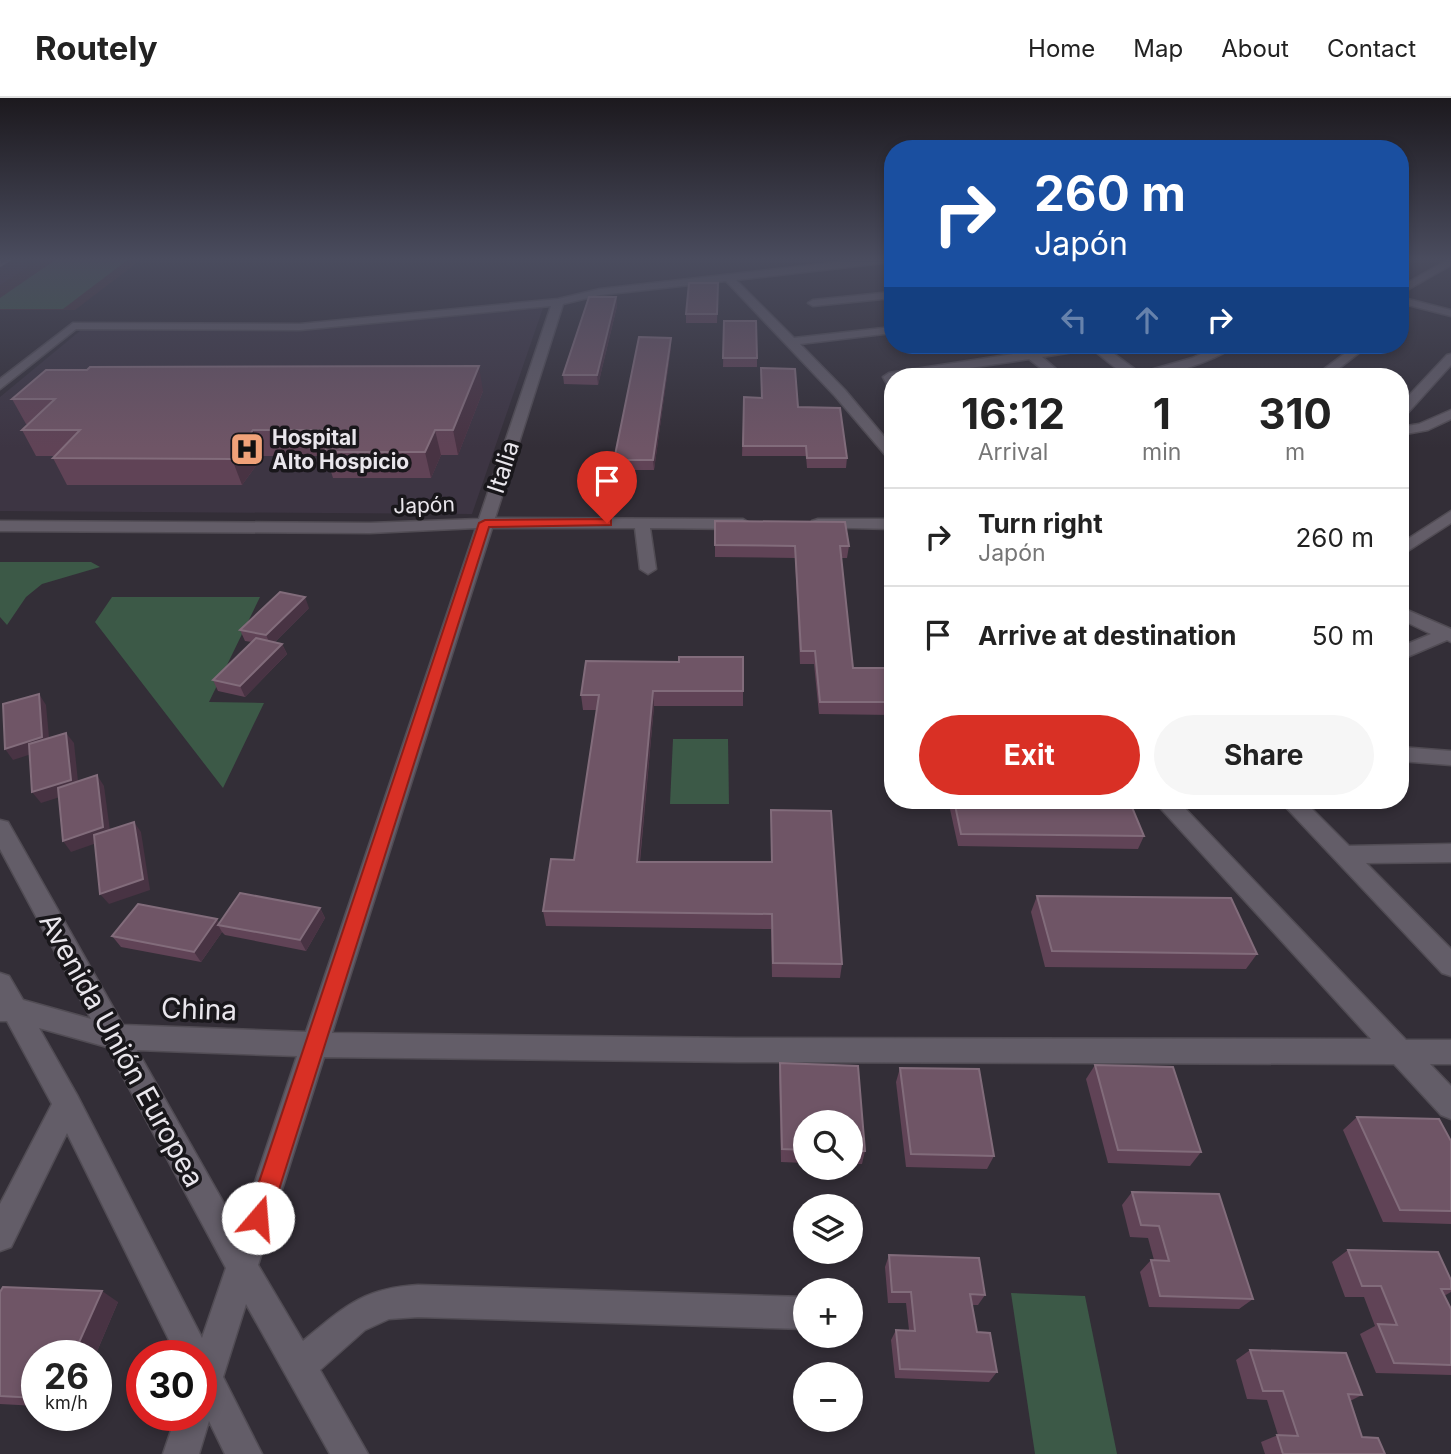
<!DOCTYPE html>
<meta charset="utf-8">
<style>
:root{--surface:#fff;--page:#f6f6f6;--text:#222;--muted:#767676;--line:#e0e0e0;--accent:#d93025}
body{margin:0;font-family:Inter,sans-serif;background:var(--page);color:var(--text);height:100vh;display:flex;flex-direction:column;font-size:26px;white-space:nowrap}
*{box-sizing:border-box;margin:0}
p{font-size:23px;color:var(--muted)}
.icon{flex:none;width:38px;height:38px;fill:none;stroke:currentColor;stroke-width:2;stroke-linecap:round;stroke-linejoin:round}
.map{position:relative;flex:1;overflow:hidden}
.drawer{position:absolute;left:884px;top:270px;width:525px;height:441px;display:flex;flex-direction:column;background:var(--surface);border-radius:28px;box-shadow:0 4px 10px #0003}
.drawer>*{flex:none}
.banner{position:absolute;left:884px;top:42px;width:525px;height:214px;border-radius:28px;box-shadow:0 4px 10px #0003;background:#1a4fa0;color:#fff;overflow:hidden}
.buttons{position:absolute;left:793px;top:1012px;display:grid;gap:14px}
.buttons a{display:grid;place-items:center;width:70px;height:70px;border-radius:50%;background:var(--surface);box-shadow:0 4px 10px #0003;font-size:35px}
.speed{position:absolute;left:21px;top:1242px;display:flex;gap:14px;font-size:35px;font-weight:700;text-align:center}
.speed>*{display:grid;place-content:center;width:91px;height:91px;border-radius:50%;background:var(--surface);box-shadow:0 4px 10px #0003;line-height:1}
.speed small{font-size:18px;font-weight:400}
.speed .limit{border:10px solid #d22;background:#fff;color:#111}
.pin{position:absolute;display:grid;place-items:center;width:60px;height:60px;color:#fff;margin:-72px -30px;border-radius:50% 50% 50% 0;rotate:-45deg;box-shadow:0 0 7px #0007}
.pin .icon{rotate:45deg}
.me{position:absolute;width:77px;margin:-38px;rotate:18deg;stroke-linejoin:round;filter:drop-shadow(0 0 5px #0008)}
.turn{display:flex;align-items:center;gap:24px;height:147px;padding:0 35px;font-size:32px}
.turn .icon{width:91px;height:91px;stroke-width:2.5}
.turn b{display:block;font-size:49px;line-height:60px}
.lanes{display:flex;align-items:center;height:66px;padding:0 35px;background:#0003;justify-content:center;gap:35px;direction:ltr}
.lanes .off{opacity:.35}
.eta{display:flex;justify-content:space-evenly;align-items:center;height:119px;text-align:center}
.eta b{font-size:42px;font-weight:700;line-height:49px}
.button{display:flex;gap:14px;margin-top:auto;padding:14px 35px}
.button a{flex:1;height:80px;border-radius:42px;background:var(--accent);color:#fff;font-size:28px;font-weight:700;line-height:80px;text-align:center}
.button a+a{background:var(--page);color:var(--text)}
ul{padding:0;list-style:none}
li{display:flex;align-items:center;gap:21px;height:98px;padding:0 35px;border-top:2px solid var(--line)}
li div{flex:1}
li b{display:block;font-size:26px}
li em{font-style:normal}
header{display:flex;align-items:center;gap:42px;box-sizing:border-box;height:98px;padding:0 35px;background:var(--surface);border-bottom:2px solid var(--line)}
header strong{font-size:33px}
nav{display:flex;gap:38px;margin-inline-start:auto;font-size:24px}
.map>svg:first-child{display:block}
</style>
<header>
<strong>Routely</strong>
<nav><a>Home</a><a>Map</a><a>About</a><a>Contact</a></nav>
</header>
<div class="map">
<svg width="1451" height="1356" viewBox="0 0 1451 1356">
<rect width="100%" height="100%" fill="#332e37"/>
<path fill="#3d3543" d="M543,210L472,416L0,413V299L81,232L305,231Z"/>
<path fill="#453139" d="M0,160H143L75,212H0Z"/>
<g fill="#3c5947">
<path d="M58,160H130L63,211H0V200Z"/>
<path d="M0,464H91L100,469L42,486L26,499L7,527L0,519Z"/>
<path d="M112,499H260L209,604L264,605L223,690L95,524Z"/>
<path d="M673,641H728L729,706H670Z"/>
<path d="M1011,1195L1085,1198L1117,1356H1035Z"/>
</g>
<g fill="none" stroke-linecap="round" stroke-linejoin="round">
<g stroke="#514c54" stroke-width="3">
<g id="minor">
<path d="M874,160H892V164L736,182L794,240L892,229V235L800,246L845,292L892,348V360L887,359L835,298L726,183L600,197L563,206L495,420L743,421L751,426L743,431L650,430L656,471L648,476L640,471L635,430H492L332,935L738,940L1371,941L1153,702H1177L1406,942H1451V966H1430L1451,988V1021L1441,1017L1394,966L738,964L324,959L258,1167L303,1243C344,1209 363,1190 418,1187L805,1199V1231L418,1219L389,1221L365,1232L320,1272L368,1356H330L246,1206L223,1279L262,1356H225L209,1323L199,1356H163L176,1318H201V1258H177L67,1035L11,1149L0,1153V1106L52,1006L7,923H0V875L9,878L23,902L91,921L0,751V722L8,724L123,927L306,934L476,430L370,435L0,433V423L370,425L479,421L551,208L300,232L76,231L0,291V281L73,225L300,226L558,201L600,191ZM39,930L107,949L226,1170L202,1240L77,997ZM137,952L297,958L239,1132Z"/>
<path d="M1451,160V167L1400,196V189Z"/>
<path d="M892,194V200L813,208L808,205L813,202Z"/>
<path d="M1400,199L1451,212V218L1400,205Z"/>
<path d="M1071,247H1102L1140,275L1192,260L1221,247H1236C1219,262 1148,287 1127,277C1115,271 1103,259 1092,251L1042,259L1064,278H1051L1029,261L917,278H892V289L888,288L883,279L889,275Z"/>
<path d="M1356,247H1369L1329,278H1315Z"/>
<path d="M1451,256V267L1405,318L1400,319V307L1447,257Z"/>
<path d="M1451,312V321L1428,332L1400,337V329L1419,326Z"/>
<path d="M1451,413V425L1400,458V446Z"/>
<path d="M818,421H892V431L812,429L810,426L812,423Z"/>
<path d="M1400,509L1451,531V544L1447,542L1400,562V549L1431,536L1400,521Z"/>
<path d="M1400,649L1451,653V667L1400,663Z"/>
<path d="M1279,702H1303L1349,748L1451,746V764L1366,765L1451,851V878L1442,875Z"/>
</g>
</g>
<use href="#minor" fill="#635d68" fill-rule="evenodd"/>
</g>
<g fill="#604356">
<path d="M718,185L717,225H686V216Z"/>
<path d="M616,199L617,208L598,287L564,286L563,277Z"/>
<path d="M724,223L757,260V269H723Z"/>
<path d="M671,249L654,372H615L614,362Z"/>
<path d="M761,270L847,360L846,370H807L806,358H742L744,299L761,300Z"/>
<path d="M483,293L458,357H441L431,380H333L326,358H263L242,387H67L53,360L55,358H36L22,332L29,326H26L12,301Z"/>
<path d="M715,423L849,448L847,460H841L853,570H892V617L819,616L814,566H800L795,460L715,459Z"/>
<path d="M309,510L275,544L282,546L287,556L245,599L218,593L213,582L252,544L245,543L240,532Z"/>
<path d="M743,559V608H654L640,764H771V712L842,866L840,880L772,879L771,831L546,828L543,813L574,762L597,612H583L581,597Z"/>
<path d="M948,702H1129L1144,738L1138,751L958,748Z"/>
<path d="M1037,798L1257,856L1246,871L1045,869L1031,814Z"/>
<path d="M320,810L325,820L306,853L225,837L222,834L201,864L121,849L112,838L219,825Z"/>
<path d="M780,965L858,968L865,1053L862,1066H850V1024H805V1065L781,1064L779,980Z"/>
<path d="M1095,967L1201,1054L1190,1068L1108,1065L1086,981Z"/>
<path d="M900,970L994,1058L987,1071L906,1069L896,984Z"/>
<path d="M1357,1019L1451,1043V1126L1383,1124L1343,1032Z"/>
<path d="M1132,1094L1253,1201L1239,1211L1149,1209L1140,1174L1151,1162H1154L1148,1140L1130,1139L1122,1107Z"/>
<path d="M1348,1152L1451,1182V1194L1444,1198L1451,1211V1277L1376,1275L1360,1236L1375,1228L1364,1199H1345L1332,1164Z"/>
<path d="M889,1157L985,1197L978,1207H972L977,1234L997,1274L989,1284L895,1280L891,1242L896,1232H909L906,1205H888L885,1169Z"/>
<path d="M0,1194L118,1204L95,1258H37V1308L0,1306Z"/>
<path d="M1250,1252L1362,1297L1350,1303L1362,1339L1385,1356H1265L1261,1344L1278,1337L1267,1302L1247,1301L1236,1262Z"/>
</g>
<g fill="#483343">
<path d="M13,160H24L28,169L0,187V168Z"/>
<path d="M616,199L617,208L598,287L597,277Z"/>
<path d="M671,240V249L654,372L653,362Z"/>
<path d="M479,268L483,293L458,357L453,332Z"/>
<path d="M253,332L263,358L242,387L232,361Z"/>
<path d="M435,332L441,357L431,380L425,354Z"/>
<path d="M305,499L309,510L271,548L266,537Z"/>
<path d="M282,546L287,556L245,599L240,588Z"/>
<path d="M653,593L654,608L638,779L637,764Z"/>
<path d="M39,596L46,607L50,650L13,662L5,651Z"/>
<path d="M66,635L74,645L79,693L41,705L32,694Z"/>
<path d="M97,677L104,688L111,740L71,754L63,743Z"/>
<path d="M134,724L141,734L150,792L109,806L100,796Z"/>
<path d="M320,810L325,820L306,853L300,842Z"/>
<path d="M217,821L221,827H218L222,834L201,864L194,854Z"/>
<path d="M102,1193L118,1204L95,1258H73Z"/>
</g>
<g fill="#6f5566" stroke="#826c7b" stroke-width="2">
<path d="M0,160H13L0,168Z"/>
<path d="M689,185H718L717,216H686Z"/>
<path d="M589,199H616L597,277H563Z"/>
<path d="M724,223H756L757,260H723Z"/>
<path d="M639,239L671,240L653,362H614Z"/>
<path d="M479,268L453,332H435L425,354H324L338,332H253L232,361L53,360L80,332H22L55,301H12L46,272H87L90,269Z"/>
<path d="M761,270L795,271L798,309L840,310L847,360H807L806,348H743L744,299L762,300Z"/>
<path d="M715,423L845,424L849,448H840L853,570H892V604H820L815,553H801L795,448L715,447Z"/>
<path d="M280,494L305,499L266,537L240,532Z"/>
<path d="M256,540L282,546L240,588L213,582Z"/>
<path d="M679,559H743V593H653L637,764H772L771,712L831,713L842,866L773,865L772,816L543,813L551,761L574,762L599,597H581L586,563L679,564Z"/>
<path d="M39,596L42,639L5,651L3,606Z"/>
<path d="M66,635L71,682L32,694L29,646Z"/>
<path d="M97,677L103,729L63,743L58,690Z"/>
<path d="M954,702H1129L1144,738L961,736Z"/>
<path d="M134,724L143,781L100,796L94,737Z"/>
<path d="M240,795L320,810L300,842L218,827Z"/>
<path d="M1037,798L1231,800L1257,856L1052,853Z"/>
<path d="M138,806L217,821L194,854L112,838Z"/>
<path d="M780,965L858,968L865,1053H850V1024H805V1052L782,1051Z"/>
<path d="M1095,967L1173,969L1201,1054L1118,1052Z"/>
<path d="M900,970L979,971L994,1058L911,1056Z"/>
<path d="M1357,1019L1439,1021L1451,1043V1113L1400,1112Z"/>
<path d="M1132,1094L1219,1096L1253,1201L1160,1198L1151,1162L1169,1163L1159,1128L1141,1127Z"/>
<path d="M1348,1152L1438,1154L1451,1182V1191H1441L1451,1211V1267L1394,1265L1378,1226L1397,1227L1381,1188H1362Z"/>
<path d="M889,1157L979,1160L985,1197L970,1196L977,1234L990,1235L997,1274L900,1271L896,1232L915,1233L911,1194H892Z"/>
<path d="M3,1189L102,1193L73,1258H37V1300L0,1298V1194Z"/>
<path d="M1250,1252L1346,1255L1362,1297L1348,1296L1362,1339L1378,1340L1385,1356H1283L1277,1337L1298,1338L1283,1293H1263Z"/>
</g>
<linearGradient id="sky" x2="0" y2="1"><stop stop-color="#1c191e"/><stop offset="0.46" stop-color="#4a4c5e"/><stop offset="1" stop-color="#4a4c5e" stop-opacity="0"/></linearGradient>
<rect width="1451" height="350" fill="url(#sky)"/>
<path fill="#d93025" stroke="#8d1f18" stroke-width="2" d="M607,421L611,422V427L489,429L270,1120L267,1128L258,1132L250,1128L247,1120L479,425L485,422Z"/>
<defs>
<g id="hospital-square" transform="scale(1.75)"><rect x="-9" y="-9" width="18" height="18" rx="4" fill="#f0a279" stroke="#19171b"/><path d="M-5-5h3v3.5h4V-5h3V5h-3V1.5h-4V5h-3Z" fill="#111"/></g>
</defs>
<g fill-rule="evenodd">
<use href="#hospital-square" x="247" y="351"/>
</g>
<g text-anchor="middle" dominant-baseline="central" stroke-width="7" stroke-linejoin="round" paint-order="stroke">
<g font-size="21" font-weight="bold" fill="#e9e6ec" stroke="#19171b" text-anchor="start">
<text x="272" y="339">Hospital<tspan x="272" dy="24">Alto Hospicio</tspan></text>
</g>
<g font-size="21" fill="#e9e6ec" stroke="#19171b">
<text transform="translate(424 407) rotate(-2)">Japón</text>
</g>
<g font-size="24" fill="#e9e6ec" stroke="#19171b">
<text transform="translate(503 369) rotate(-72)">Italia</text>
</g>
<g font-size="28" fill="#e9e6ec" stroke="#19171b">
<text transform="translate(199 911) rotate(2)">China</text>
<text transform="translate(122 952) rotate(61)">Avenida Unión Europea</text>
</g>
</g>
</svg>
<div class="buttons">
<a><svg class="icon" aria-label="search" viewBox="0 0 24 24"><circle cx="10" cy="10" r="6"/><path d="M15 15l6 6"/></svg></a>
<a><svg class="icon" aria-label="layers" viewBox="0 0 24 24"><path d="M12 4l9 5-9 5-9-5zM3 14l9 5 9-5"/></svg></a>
<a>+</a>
<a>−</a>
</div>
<div class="speed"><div>26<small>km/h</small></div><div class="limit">30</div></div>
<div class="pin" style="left:607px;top:425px;background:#d93025"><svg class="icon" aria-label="arrive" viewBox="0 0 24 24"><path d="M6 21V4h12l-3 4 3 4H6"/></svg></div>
<svg class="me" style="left:258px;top:1120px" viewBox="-20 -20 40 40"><circle r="19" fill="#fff"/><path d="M0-13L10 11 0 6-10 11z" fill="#d93025"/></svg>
<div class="banner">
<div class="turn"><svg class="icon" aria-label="right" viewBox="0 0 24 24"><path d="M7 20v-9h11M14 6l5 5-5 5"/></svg><div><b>260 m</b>Japón</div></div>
<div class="lanes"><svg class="icon off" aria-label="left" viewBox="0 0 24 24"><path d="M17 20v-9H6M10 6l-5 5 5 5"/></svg><svg class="icon off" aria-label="ahead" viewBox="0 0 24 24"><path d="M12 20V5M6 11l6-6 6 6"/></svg><svg class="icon" aria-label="right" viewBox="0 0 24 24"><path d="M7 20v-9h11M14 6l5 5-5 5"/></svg></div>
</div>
<section class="drawer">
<div class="eta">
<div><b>16:12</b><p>Arrival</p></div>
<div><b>1</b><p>min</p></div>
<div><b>310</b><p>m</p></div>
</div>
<ul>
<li><svg class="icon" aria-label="right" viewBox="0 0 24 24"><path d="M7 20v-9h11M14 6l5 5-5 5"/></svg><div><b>Turn right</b><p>Japón</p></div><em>260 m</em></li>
<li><svg class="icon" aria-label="arrive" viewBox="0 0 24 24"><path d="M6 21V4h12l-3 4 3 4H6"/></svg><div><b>Arrive at destination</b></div><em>50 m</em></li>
</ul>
<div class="button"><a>Exit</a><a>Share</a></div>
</section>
</div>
